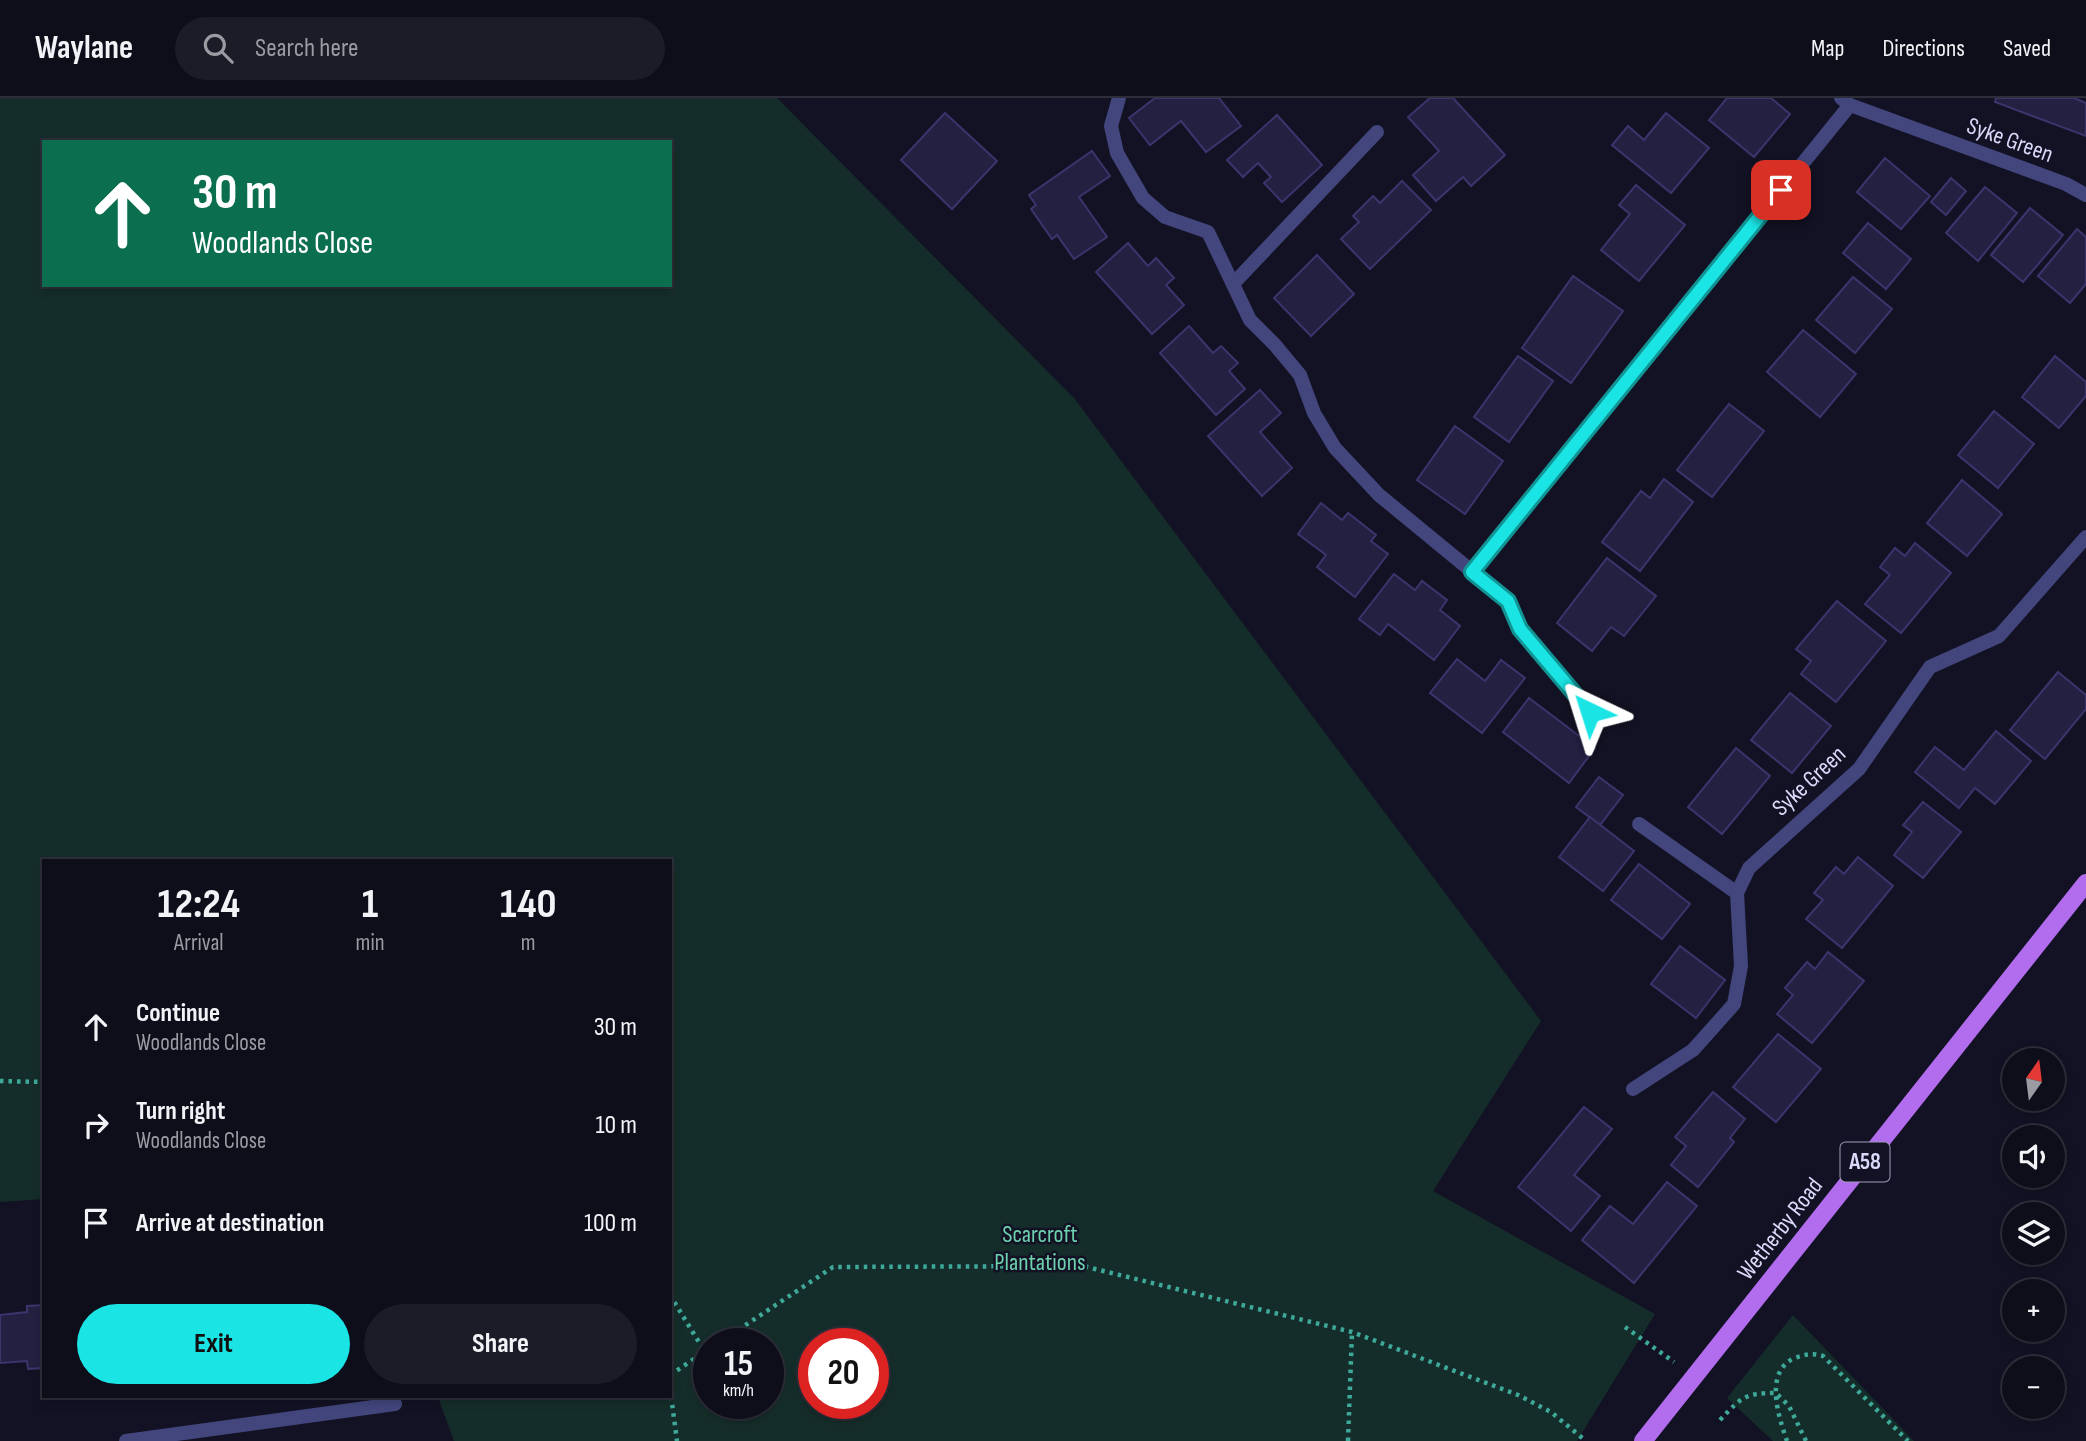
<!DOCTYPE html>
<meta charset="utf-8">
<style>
:root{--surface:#0e0e1b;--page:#1c1c28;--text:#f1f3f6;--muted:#9b9ca3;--line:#2e2e3a;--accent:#1be4e4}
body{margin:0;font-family:"Sofia Sans Condensed",sans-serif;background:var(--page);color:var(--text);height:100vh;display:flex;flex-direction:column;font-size:26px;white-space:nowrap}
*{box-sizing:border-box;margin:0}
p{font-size:23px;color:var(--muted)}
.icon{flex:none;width:38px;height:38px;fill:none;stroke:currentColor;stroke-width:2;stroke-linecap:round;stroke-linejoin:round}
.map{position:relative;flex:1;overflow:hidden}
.details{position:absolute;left:42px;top:761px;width:630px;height:539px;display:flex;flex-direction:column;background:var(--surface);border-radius:0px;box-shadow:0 4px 10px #0003,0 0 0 2px var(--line)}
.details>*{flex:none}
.hud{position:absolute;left:42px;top:42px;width:630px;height:147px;border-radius:0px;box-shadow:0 4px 10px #0003,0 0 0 2px var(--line);background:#0b6e4f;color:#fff;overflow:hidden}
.needle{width:46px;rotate:14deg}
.controls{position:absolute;left:2002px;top:950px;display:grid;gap:14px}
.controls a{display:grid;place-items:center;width:63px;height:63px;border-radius:50%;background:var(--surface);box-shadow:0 4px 10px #0003,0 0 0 2px var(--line);font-size:35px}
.speed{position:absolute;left:693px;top:1230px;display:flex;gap:14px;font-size:35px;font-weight:700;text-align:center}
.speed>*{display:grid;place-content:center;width:91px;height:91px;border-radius:50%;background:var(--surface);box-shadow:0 4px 10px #0003,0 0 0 2px var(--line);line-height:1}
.speed small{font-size:18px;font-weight:400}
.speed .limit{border:10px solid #d22;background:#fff;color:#111}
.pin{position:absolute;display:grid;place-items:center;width:60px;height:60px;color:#fff;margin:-30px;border-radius:14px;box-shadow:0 4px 10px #0006}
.me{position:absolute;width:77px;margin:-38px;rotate:319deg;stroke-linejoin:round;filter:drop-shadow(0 0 5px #0008)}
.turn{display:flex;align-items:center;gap:24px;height:147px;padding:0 35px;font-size:32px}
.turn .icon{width:91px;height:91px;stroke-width:2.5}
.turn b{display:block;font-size:49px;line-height:60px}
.eta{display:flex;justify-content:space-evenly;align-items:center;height:119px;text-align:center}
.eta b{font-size:42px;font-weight:700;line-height:49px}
.primary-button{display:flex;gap:14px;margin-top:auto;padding:14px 35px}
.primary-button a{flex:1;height:80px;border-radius:42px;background:var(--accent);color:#111;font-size:28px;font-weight:700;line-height:80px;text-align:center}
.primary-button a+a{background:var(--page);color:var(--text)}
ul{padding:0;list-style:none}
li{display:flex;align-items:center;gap:21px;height:98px;padding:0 35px}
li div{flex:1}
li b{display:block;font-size:26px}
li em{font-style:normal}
header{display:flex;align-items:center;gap:42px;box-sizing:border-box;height:98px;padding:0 35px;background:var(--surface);border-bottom:2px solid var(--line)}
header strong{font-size:33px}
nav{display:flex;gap:38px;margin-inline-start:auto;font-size:24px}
.search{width:490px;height:63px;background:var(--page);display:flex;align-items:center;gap:18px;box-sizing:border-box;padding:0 24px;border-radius:38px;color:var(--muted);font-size:26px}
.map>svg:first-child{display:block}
</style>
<header>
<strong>Waylane</strong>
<div class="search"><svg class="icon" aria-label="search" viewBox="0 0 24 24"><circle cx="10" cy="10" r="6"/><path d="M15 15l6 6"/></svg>Search here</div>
<nav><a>Map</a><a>Directions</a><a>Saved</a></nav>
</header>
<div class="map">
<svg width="2086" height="1343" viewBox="0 0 2086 1343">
<rect width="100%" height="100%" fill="#131224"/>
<g fill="#152d2a" fill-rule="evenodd">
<path d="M0,0H777L1074,300L1541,923L1433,1093L1655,1216L1577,1343H454L438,1299L670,1298V763H44V1101L0,1104ZM44,44H670V187H44ZM709,1246H768V1306H709ZM873,1246V1306H814V1246Z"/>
<path d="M1793,1217L1914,1343H1773L1727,1300Z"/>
</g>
<g fill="#232042" stroke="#3a356c" stroke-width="2">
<path d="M1155,0H1219L1241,28L1206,54L1181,23L1150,47L1129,20Z"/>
<path d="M1430,0H1453L1505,57L1471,88L1463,79L1436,103L1413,77L1439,53L1408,19Z"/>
<path d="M1727,0H1771L1790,16L1754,59L1709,22Z"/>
<path d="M1996,0H2074L2086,5V38L1995,4Z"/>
<path d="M945,15L997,63L952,111L901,62Z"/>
<path d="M1666,15L1709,50L1671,95L1612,47L1628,28L1644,42Z"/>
<path d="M1277,17L1322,67L1282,104L1264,85L1271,79L1258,65L1243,79L1227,62Z"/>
<path d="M1092,53L1110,78L1079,99L1107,139L1074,161L1057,137L1052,141L1031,111L1036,107L1029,97Z"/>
<path d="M1885,60L1930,98L1901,131L1857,94Z"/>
<path d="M1951,80L1966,93L1946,117L1931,104Z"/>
<path d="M1402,83L1431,112L1370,171L1341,141L1359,124L1353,118L1373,98L1380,105Z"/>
<path d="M1636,87L1685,127L1639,183L1601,152L1630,116L1619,107Z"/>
<path d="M1985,89L2017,115L1978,163L1946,135Z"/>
<path d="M2030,110L2063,137L2023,184L1991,157Z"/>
<path d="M1868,125L1911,161L1886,191L1843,155Z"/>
<path d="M2077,131L2086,139V186L2070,205L2038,178Z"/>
<path d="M1128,145L1148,168L1156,160L1174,180L1166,187L1184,207L1152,236L1096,174Z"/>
<path d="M1317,157L1354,196L1311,238L1274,200Z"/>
<path d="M1573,178L1623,213L1571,285L1522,250Z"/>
<path d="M1853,179L1892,211L1855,255L1816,222Z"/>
<path d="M1189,228L1213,255L1221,248L1238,265L1229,273L1245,291L1216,317L1160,255Z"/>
<path d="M1803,232L1856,276L1820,319L1767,274Z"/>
<path d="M1518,258L1553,283L1509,344L1474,319Z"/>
<path d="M2055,258L2086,284V298L2059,330L2022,299Z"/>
<path d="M1260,292L1281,315L1260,334L1292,370L1262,398L1208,338Z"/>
<path d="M1729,306L1764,333L1712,399L1677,372Z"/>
<path d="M1994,313L2034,346L1998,390L1958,357Z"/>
<path d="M1455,328L1503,363L1465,416L1417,382Z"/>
<path d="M1664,381L1693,404L1640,473L1602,444L1641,393L1650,400Z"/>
<path d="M1962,382L2002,416L1967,458L1927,425Z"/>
<path d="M1321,405L1342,422L1348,415L1376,437L1371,443L1388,456L1355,499L1317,469L1326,457L1298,436Z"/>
<path d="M1915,445L1951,475L1901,535L1865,506L1890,477L1880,469L1895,450L1905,458Z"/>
<path d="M1607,460L1656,498L1624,538L1611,529L1592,553L1557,525Z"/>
<path d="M1394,476L1415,492L1422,483L1447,502L1440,512L1460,528L1434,562L1388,526L1380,537L1359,521Z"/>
<path d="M1837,503L1886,543L1836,604L1801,576L1811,563L1796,551Z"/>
<path d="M1457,561L1485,583L1501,562L1525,580L1482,635L1430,595Z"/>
<path d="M2058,574L2086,597V611L2045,661L2010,632Z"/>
<path d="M1790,595L1831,628L1792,675L1751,642Z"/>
<path d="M1529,600L1595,650L1569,685L1503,634Z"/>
<path d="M1996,633L2031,663L1995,706L1975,690L1959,710L1915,674L1935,649L1964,672Z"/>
<path d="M1736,650L1770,678L1722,736L1688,709Z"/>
<path d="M1599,679L1623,697L1600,727L1576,709Z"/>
<path d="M1923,704L1961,734L1923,780L1894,757L1912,734L1903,727Z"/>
<path d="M1590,719L1634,753L1603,793L1559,759Z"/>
<path d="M1858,759L1893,788L1842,850L1806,821L1823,802L1814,795L1836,769L1844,776Z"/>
<path d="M1639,766L1690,806L1662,841L1611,802Z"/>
<path d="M1680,848L1725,882L1696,920L1651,886Z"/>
<path d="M1828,854L1864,883L1812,945L1777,916L1793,897L1785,890L1807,864L1815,871Z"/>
<path d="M1778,936L1821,971L1776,1024L1733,989Z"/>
<path d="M1713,994L1745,1021L1730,1040L1734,1044L1698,1089L1671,1067L1686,1048L1675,1039Z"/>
<path d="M1584,1009L1612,1031L1574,1077L1600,1098L1571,1133L1518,1089Z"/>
<path d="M1667,1084L1697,1108L1634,1185L1582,1142L1610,1108L1633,1126Z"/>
<path d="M44,1207V1270L28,1271L27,1263L0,1265V1217L27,1214V1208Z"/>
</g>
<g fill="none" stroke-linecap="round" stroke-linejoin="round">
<g stroke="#3ea998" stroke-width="4.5" stroke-dasharray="3.5 5" stroke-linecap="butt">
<path d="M0,983L44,984"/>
<path d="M670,1197L705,1254"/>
<path d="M1625,1229L1674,1264"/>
<path d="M717,1246L833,1169L1083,1168L1352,1234L1518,1297L1551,1314L1586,1343"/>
<path d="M670,1277L709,1251"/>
<path d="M670,1290L677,1343"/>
<path d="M1720,1322C1741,1300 1744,1295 1776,1295L1789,1308L1806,1343"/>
<path d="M1348,1343L1352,1234"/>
<path d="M1787,1343C1779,1320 1763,1273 1795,1260C1806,1256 1812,1255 1823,1258L1908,1343"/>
</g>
<g stroke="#42467d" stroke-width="14">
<path d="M1233,186L1377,34"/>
<path d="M1508,503L1520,532L1590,614"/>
<path d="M1639,726L1737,795"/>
</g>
<g stroke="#42467d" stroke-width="14">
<path d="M1119,0L1111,28L1117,55L1143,100L1165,119L1208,134L1250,222L1275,247L1300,277L1314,315L1335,350L1379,397L1508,503"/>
<path d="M1841,0L1850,7L2066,86L2086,97"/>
<path d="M1472,474L1850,7"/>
<path d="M1633,991L1693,952L1734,906L1741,868L1737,795L1749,770L1859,671L1930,569L1999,538L2086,439"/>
<path d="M126,1343L395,1306"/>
</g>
<path stroke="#b16ded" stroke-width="18" d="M1643,1343L2086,785"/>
</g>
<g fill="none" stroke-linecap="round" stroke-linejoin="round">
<g stroke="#129494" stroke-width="18">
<path id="route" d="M1590,614L1520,531L1508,503L1472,474L1781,92"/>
</g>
<use href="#route" stroke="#1be4e4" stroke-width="12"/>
</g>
<g text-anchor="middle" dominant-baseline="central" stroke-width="5" stroke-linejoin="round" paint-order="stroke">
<rect fill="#131224" stroke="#9e9dba" stroke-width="2" x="1840.5" y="1044.5" width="49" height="39" rx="5"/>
<g font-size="23" font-weight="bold" fill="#d9d9fa">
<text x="1865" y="1064">A58</text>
</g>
<g font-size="24" fill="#d9d9fa" stroke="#131224">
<text transform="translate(2010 42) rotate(20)">Syke Green</text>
<text transform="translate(1809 683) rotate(-43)">Syke Green</text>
<text transform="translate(1780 1131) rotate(-52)">Wetherby Road</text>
</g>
<g font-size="24" fill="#6dd2af" stroke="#131224">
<text x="1040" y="1136">Scarcroft<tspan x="1040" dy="28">Plantations</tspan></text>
</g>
</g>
</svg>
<div class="controls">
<a><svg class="needle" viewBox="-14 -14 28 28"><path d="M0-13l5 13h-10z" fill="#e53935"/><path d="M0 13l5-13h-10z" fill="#9b9ca3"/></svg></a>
<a><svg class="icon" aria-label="sound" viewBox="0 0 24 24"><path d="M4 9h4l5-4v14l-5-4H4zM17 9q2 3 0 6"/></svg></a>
<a><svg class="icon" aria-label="layers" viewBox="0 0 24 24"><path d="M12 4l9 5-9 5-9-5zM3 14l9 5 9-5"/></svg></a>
<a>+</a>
<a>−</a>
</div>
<div class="speed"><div>15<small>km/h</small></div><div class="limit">20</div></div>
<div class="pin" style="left:1781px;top:92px;background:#d93025"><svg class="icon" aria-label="arrive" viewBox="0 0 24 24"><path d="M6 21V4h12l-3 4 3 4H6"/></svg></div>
<svg class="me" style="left:1590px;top:614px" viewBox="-20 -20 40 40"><path d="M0-17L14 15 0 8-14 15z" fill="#1be4e4" stroke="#fff" stroke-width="4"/></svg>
<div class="hud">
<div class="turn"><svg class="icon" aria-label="ahead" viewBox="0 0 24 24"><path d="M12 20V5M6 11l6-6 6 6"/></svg><div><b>30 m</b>Woodlands Close</div></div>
</div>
<section class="details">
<div class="eta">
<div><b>12:24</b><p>Arrival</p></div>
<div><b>1</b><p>min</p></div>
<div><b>140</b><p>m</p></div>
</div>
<ul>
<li><svg class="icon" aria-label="ahead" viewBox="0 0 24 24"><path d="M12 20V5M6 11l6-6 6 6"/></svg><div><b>Continue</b><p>Woodlands Close</p></div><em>30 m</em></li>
<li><svg class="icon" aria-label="right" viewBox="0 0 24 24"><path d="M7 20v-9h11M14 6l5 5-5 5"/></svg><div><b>Turn right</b><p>Woodlands Close</p></div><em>10 m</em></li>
<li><svg class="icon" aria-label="arrive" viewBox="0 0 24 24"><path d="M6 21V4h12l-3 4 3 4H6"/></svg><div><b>Arrive at destination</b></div><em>100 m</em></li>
</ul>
<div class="primary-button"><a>Exit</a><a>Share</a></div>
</section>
</div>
